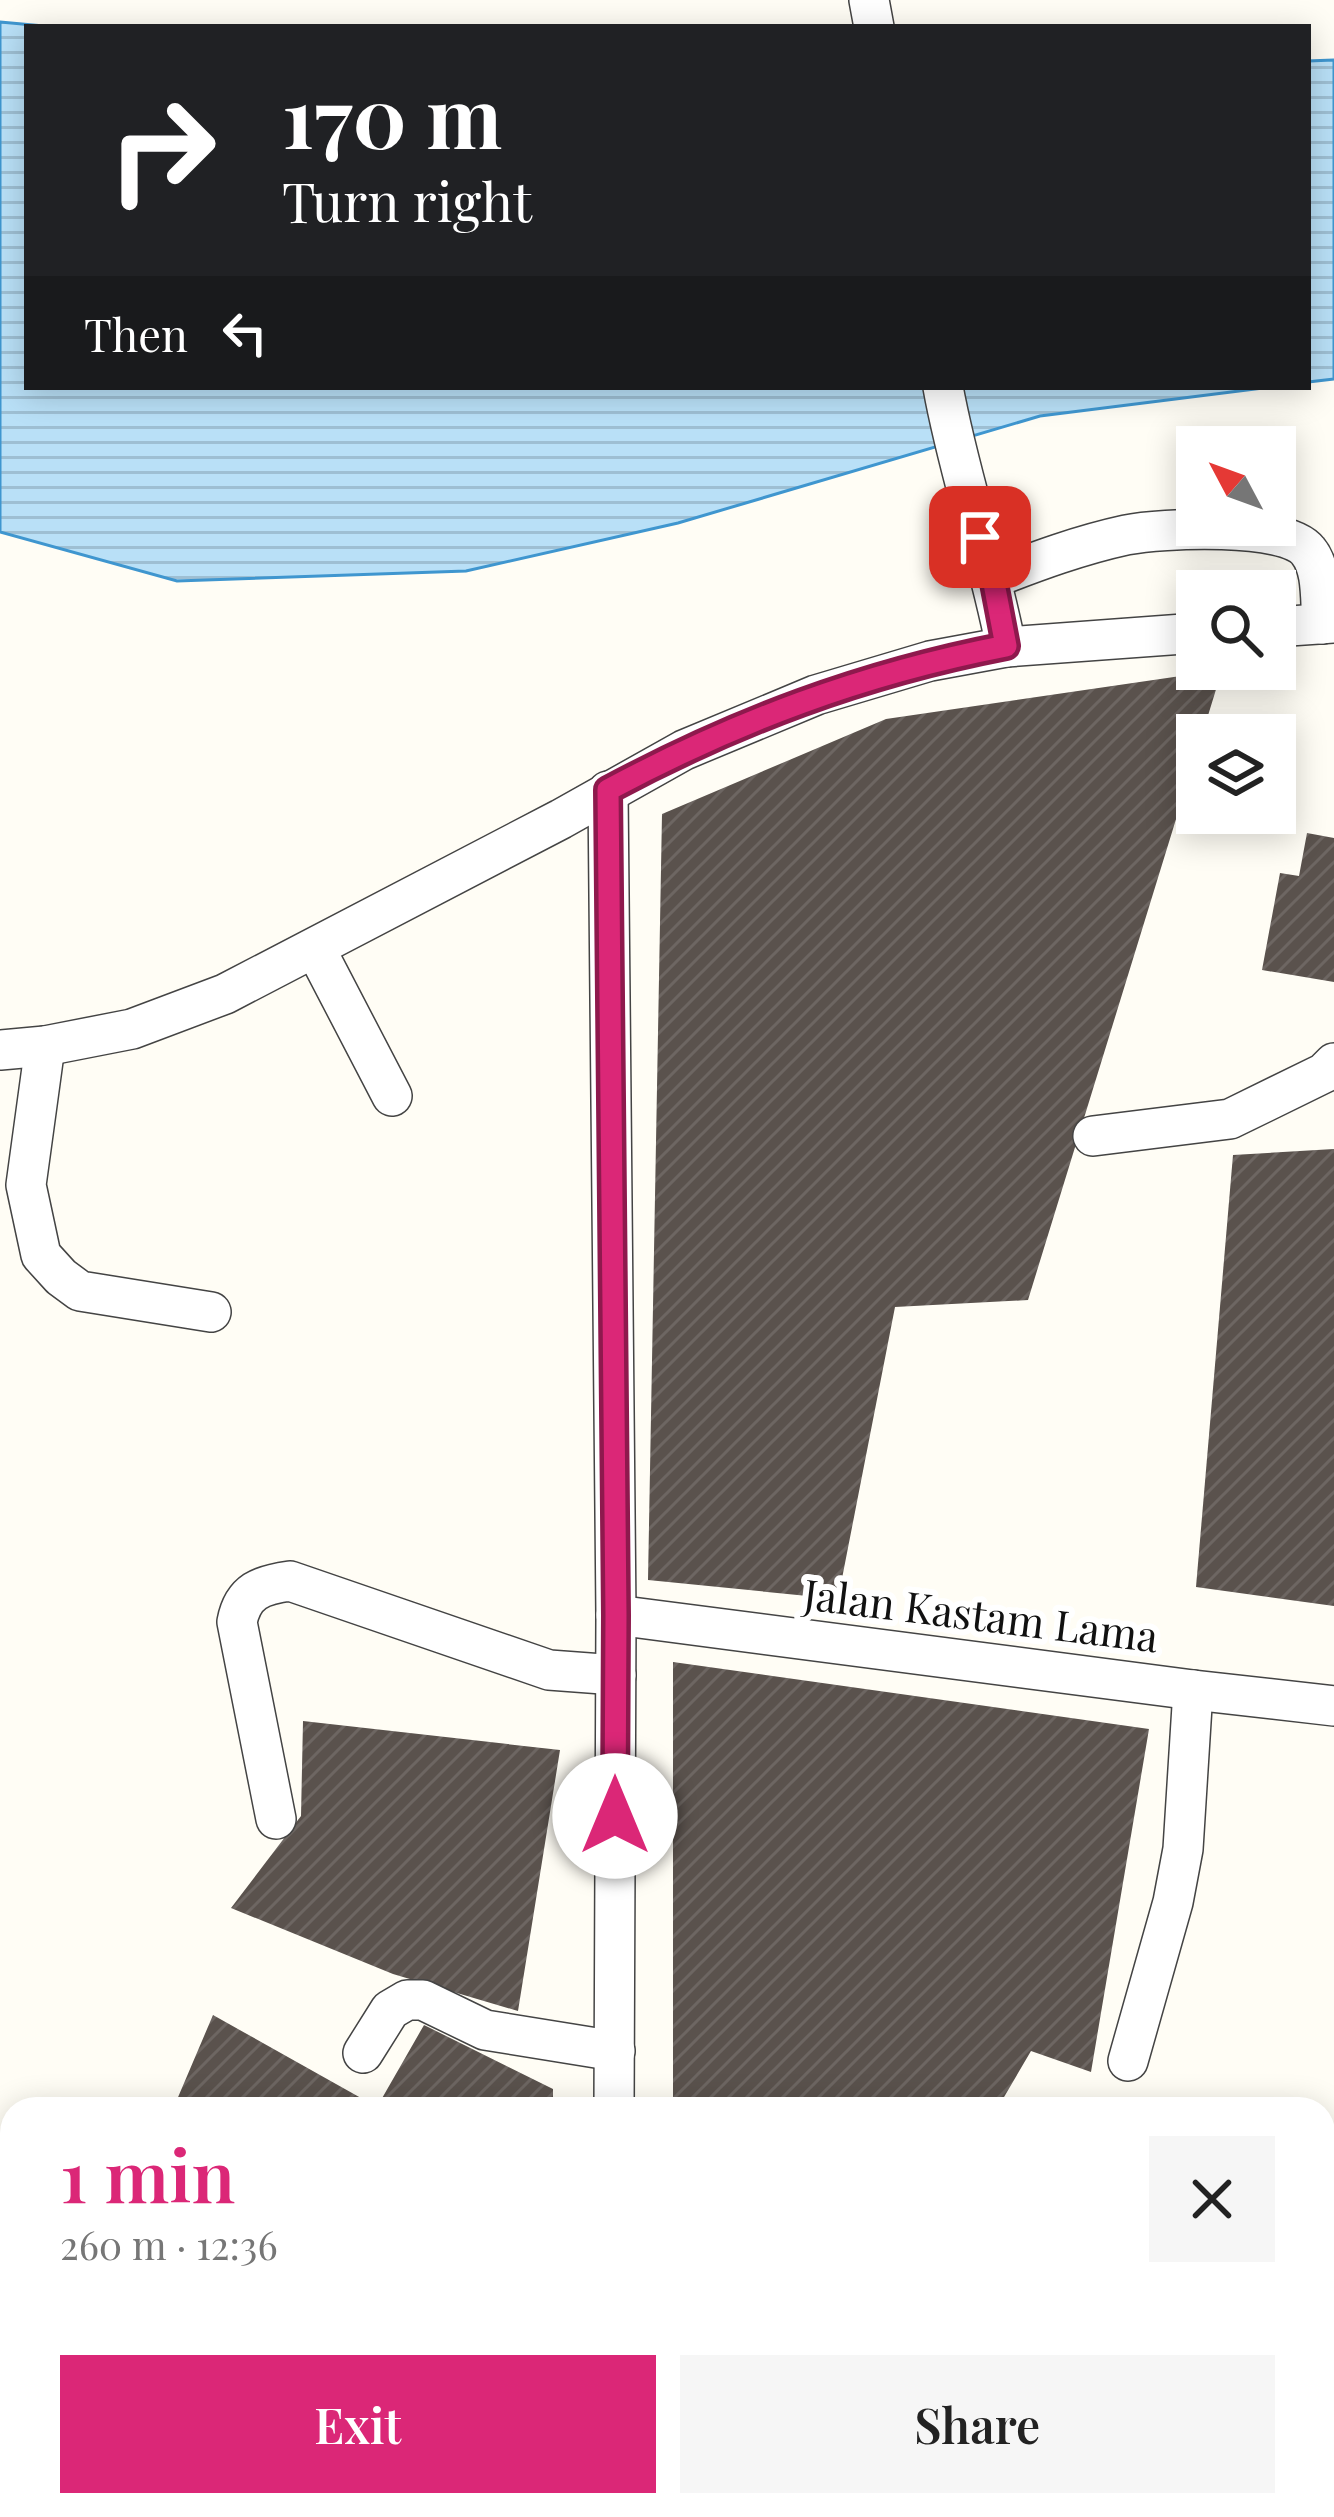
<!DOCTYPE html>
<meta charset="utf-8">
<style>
:root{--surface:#fff;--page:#f6f6f6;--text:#222;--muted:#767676;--accent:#db2777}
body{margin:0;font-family:"Playfair Display",serif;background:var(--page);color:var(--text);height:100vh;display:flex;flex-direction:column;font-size:45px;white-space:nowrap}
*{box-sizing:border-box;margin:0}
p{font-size:39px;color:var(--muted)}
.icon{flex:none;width:66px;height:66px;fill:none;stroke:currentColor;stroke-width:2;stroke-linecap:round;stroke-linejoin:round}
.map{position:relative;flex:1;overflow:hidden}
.side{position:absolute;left:0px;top:2097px;width:1335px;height:420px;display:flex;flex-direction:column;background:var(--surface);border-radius:36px 36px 0 0;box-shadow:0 6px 30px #0003}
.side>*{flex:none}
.top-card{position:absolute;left:24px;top:24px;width:1287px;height:366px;border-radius:0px;box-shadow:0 6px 30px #0003;background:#202124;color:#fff;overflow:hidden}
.needle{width:78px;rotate:311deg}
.tools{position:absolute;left:1176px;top:426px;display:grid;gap:24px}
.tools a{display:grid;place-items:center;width:120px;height:120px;border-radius:0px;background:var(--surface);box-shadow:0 6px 30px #0003;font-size:60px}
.pin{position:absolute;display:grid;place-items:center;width:102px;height:102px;color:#fff;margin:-51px;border-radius:24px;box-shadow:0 6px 18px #0006}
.me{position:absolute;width:132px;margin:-66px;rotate:0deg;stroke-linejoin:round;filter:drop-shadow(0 0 9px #0008)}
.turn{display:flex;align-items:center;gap:42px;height:252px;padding:0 60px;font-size:54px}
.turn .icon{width:156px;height:156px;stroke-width:2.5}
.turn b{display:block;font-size:84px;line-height:102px}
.then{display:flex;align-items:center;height:114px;padding:0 60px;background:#0003;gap:24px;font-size:45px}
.round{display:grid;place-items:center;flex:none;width:126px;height:126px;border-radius:0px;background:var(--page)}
.overview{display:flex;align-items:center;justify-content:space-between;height:204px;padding:0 60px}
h1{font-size:72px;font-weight:600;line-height:90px;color:var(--accent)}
.primary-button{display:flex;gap:24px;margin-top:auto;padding:24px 60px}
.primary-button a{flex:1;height:138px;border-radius:0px;background:var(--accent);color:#fff;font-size:48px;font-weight:600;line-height:138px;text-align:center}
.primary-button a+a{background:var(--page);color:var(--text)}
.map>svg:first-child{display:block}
</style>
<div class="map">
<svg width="1334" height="2517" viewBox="0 0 1334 2517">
<defs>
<pattern id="water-rules" width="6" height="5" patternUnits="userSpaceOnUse" patternTransform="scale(3)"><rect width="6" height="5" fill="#b9e0f7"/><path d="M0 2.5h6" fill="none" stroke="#9ebfd3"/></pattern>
<pattern id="building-hatch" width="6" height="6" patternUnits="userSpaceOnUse" patternTransform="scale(3)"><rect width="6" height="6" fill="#5a524d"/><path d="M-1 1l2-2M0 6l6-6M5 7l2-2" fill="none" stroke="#6d6662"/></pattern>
</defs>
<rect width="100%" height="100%" fill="#fffdf5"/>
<g fill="url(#water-rules)" stroke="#3f96cf" stroke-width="3">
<path d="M0,22L55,27H27V387H1271L1040,416L678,523L466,571L177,581L0,532Z"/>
<path d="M1334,60V379L1308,382V61Z"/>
</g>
<g fill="url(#building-hatch)">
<path d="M1222,670L1202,735H1197V751L1028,1300L895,1307L838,1599L648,1580L662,814L886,719Z"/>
<path d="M1307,833L1334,838V982L1262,970L1280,873L1299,876Z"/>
<path d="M1334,1149V1606L1196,1587L1233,1155Z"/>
<path d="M673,1662L1149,1729L1091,2072L1031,2051L997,2109H673Z"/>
<path d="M303,1721L560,1750L518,2011L393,1974L231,1908L301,1816Z"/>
<path d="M213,2015L377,2107L424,2025L553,2089V2109H173Z"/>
</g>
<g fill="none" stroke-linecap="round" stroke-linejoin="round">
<g stroke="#444" stroke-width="42">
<g id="minor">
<path d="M869,0L874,27"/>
<path d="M943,387C959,476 989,558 1006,647"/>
<path d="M993,578C1037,561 1080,545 1126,535C1161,528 1287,522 1308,551C1323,569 1320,601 1322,624"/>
<path d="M1275,627L1334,623"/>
<path d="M608,791L616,1615L614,2109"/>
<path d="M315,948L392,1096"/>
<path d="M45,1046L26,1185L41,1255L61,1277L80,1291L211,1312"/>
<path d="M0,1050L45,1046L132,1029L225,994L561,819L684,750L816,695L930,661L1006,647L1197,633"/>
<path d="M1093,1136L1230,1119L1324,1073L1334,1063"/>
<path d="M616,1615L1193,1690L1334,1706"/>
<path d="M276,1819L237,1622C243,1591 261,1585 290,1581L549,1670L616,1675"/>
<path d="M363,2053L390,2010L407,2000H423L485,2030L615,2051"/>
<path d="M1128,2061L1173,1902L1183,1849L1193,1690"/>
<path d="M203,2517L206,2505"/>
</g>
</g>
<g stroke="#222" stroke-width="63">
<g id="highway">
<path d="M0,2238L12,2243"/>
<path d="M0,2303L12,2307"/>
<path d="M659,2505L705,2517"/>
<path d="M952,2505L1005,2517"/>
</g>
</g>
<use href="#minor" stroke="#fff" stroke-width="39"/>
<use href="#highway" stroke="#f5a25d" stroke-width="60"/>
</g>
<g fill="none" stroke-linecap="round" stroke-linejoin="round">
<g stroke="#8e194d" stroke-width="30">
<path id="route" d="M615,1816L616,1615L608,790C737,721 862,674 1006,646L993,578L980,537"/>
</g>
<use href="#route" stroke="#db2777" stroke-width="21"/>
</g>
<g text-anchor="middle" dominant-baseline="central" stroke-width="12" stroke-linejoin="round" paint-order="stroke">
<g font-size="42" fill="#111" stroke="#fff">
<text transform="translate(981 1614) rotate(7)">Jalan Kastam Lama</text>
</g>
</g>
</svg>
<div class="tools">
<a><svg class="needle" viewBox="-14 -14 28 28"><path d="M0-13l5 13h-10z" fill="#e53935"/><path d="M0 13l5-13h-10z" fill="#767676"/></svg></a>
<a><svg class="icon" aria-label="search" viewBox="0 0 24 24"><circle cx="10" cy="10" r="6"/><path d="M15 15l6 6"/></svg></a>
<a><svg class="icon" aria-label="layers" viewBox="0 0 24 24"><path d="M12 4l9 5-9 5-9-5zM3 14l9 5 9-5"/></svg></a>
</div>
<div class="pin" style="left:980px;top:537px;background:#d93025"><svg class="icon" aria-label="arrive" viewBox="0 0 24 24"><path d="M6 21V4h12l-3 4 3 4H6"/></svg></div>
<svg class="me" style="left:615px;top:1816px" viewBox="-20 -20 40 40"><circle r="19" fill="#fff"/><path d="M0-13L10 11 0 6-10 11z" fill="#db2777"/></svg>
<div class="top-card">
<div class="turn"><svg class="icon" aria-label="right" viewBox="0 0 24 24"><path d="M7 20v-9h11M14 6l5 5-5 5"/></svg><div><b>170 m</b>Turn right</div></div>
<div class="then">Then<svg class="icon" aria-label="left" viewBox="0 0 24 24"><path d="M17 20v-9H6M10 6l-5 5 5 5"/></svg></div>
</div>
<section class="side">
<div class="overview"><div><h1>1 min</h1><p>260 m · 12:36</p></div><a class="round"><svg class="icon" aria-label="close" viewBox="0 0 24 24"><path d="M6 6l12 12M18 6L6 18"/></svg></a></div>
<div class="primary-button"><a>Exit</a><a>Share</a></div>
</section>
</div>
